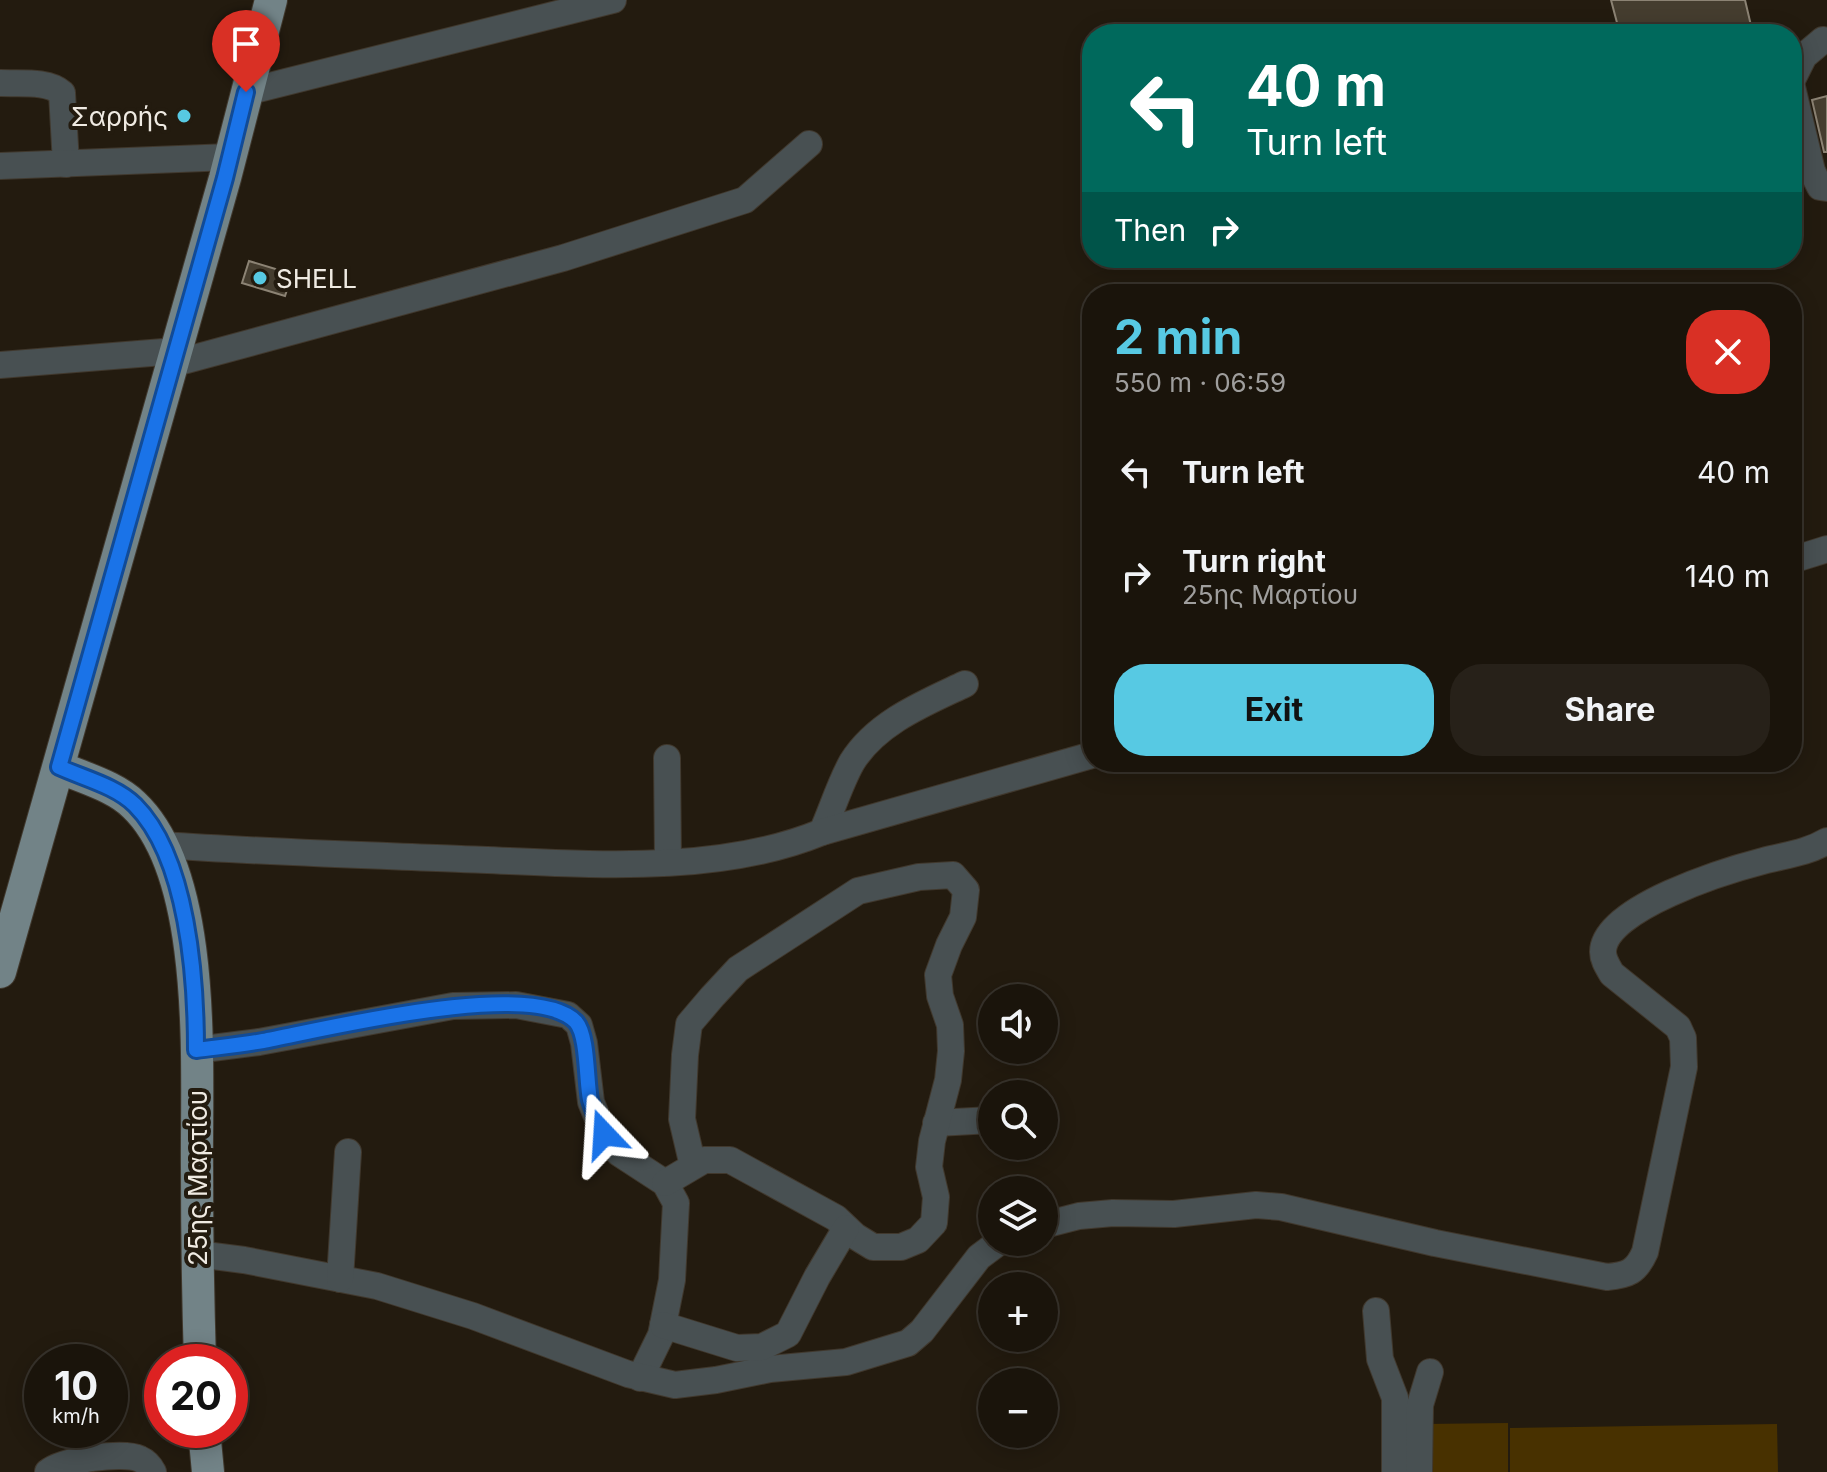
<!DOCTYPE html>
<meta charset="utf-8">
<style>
:root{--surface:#1a140b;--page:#272119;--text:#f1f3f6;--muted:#9f9e9d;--line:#38332c;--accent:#57c9e3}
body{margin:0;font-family:Inter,sans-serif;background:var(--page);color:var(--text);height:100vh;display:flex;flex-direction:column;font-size:30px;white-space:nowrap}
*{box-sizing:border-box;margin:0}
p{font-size:26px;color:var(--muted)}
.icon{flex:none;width:44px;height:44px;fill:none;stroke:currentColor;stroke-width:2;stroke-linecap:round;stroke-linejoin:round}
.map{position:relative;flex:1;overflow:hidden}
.panel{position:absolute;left:1082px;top:284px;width:720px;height:488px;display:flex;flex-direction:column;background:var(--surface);border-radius:32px;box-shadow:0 4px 20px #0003,0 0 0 2px var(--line)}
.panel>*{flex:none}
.hud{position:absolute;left:1082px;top:24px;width:720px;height:244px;border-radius:32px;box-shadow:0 4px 20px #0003,0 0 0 2px var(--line);background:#00695c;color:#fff;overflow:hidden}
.controls{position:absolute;left:978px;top:984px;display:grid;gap:16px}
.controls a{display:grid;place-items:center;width:80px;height:80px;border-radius:50%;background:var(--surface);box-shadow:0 4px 20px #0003,0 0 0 2px var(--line);font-size:40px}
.speed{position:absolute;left:24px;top:1344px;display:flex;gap:16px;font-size:40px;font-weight:700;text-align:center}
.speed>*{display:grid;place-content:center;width:104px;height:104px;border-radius:50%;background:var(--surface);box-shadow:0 4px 20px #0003,0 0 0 2px var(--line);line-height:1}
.speed small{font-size:20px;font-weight:400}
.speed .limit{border:12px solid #d22;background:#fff;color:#111}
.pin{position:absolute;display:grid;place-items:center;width:68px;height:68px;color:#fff;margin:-82px -34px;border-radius:50% 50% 50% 0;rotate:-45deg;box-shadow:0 0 8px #0007}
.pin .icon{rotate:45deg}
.me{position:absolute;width:88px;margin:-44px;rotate:340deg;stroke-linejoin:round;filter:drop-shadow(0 0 6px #0008)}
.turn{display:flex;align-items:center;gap:28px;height:168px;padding:0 32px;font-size:36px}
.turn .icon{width:104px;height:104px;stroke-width:2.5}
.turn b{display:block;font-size:56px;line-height:68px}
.then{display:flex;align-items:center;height:76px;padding:0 32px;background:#0003;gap:16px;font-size:30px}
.round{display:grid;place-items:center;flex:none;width:84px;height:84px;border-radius:32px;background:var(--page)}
.headline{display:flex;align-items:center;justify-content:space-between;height:136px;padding:0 32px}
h1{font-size:48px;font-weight:700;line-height:60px;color:var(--accent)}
.action{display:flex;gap:16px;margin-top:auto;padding:16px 32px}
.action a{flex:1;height:92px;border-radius:32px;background:var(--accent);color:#111;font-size:32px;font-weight:700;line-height:92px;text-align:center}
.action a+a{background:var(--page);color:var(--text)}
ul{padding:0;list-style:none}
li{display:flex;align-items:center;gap:24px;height:104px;padding:0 32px}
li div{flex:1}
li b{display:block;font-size:30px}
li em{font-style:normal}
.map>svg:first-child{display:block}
</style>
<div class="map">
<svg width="1827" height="1472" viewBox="0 0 1827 1472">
<rect width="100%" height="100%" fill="#231b0f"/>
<g fill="#483100">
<path d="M1508,1423V1472H1425L1424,1424Z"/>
<path d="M1777,1424L1778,1472H1510V1428Z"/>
</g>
<g fill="#453d2f" stroke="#8c8374" stroke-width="2">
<path d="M1611,0H1745L1753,34H1620Z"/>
<path d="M1827,96V152H1824L1812,100Z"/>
<path d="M249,261L292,274L285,296L242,283Z"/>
</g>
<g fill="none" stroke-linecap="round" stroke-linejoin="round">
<g stroke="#40382d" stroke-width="28">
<g id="minor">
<path d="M1792,80L1804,56L1823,40"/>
<path d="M0,83C19,84 48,80 62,93L66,164"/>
<path d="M1792,87L1812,171L1820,187L1827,188"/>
<path d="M246,92L613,0"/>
<path d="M0,166L230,157"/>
<path d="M172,364L563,258L745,200L809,144"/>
<path d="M0,365L176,351"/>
<path d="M1792,560L1827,549"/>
<path d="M667,758L668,861"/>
<path d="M822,832C832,810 840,783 852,762C877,722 925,703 965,684"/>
<path d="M162,845C262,852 361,855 461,859C577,863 713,877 822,832L1092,755"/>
<path d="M196,1050L259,1042L453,1006L516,1005L568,1015L579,1025L584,1043L591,1102L604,1134L619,1153L665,1183L676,1203L672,1280L661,1335L640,1378"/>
<path d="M936,1123L992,1120"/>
<path d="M665,1183L704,1160H730L836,1218L855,1236L873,1247H901L918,1240L934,1223L936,1197L929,1167L932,1141L948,1080L951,1051L950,1025L940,996L938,975L949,945L963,917L966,890L953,875L919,877L858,891L738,969L712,997L689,1024L685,1055L682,1119L693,1166"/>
<path d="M1044,1225L1079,1216L1113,1213L1174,1214L1256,1205L1281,1207L1435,1243L1607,1277C1628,1275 1636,1272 1645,1252L1684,1067L1683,1038L1678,1027L1612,974C1608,967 1603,960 1603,952C1603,908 1728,870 1763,861C1786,855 1807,853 1827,841"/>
<path d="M197,1254L244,1260L377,1286L473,1316L628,1374L675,1385L716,1380L770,1369L846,1362L908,1343L922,1331L979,1257L999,1242"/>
<path d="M340,1279L348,1152"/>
<path d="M1376,1311L1380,1359L1395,1398V1472"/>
<path d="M663,1325L737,1348L762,1347L788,1334L817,1277L846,1228"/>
<path d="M48,1472C62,1460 123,1451 140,1459C147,1462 150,1466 153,1472"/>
<path d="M1419,1472L1420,1405L1430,1372"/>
</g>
</g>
<g stroke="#40382d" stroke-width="34">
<g id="major">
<path d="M59,767C83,778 115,786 134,805C209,876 196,1071 197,1168C197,1233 198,1297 200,1362"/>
<path d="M0,972L225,178L271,0"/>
<path d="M204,1430L208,1472"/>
</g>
</g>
<use href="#minor" stroke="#485052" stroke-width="26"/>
<use href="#major" stroke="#728387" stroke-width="32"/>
</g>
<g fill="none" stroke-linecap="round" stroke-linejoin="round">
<g stroke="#114b97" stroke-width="20">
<path id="route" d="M246,92L225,178L59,767C83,778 116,786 135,805C188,858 196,979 196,1050C219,1047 241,1045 263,1041C322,1030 533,977 576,1022C588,1036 586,1080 590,1100C593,1111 599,1123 604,1134"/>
</g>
<use href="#route" stroke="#1a73e8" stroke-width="14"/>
</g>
<g fill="#57c9e3" stroke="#231b0f" stroke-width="3">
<circle cx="184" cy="116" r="8"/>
<circle cx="260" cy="278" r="8"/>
</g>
<g text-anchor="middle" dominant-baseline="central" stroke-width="8" stroke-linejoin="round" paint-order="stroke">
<g font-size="26" fill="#efeae2" stroke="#231b0f" text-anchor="end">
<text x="168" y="116">Σαρρής</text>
<text x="276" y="278" text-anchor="start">SHELL</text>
</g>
<g font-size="26" fill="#efeae2" stroke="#231b0f">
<text transform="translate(197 1178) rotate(-90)">25ης Μαρτίου</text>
</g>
</g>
</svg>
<div class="controls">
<a><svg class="icon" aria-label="sound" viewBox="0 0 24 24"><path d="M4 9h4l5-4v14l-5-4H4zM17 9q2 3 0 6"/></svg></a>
<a><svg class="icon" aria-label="search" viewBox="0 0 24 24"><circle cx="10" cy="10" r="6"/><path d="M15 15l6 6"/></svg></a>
<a><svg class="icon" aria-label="layers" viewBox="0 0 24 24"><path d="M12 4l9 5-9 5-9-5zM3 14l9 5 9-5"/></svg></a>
<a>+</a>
<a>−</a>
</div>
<div class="speed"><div>10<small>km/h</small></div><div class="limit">20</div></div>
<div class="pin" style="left:246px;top:92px;background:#d93025"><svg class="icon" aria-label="arrive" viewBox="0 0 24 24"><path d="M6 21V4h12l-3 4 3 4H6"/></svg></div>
<svg class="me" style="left:604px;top:1134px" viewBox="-20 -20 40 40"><path d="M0-17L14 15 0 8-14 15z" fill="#1a73e8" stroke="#fff" stroke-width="4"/></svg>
<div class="hud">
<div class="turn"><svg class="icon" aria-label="left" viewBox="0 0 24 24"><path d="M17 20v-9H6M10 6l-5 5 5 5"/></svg><div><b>40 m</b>Turn left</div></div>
<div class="then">Then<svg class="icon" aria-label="right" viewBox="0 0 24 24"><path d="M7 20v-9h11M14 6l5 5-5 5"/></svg></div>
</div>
<section class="panel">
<div class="headline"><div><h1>2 min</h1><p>550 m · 06:59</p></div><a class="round" style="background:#d93025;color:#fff"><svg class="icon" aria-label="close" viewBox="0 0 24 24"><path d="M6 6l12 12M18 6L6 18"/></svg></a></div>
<ul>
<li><svg class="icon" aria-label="left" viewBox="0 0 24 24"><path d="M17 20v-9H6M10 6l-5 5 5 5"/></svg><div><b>Turn left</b></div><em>40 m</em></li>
<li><svg class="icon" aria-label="right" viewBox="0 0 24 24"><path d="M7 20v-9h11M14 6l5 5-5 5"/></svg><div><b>Turn right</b><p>25ης Μαρτίου</p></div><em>140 m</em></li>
</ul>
<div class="action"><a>Exit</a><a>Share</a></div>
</section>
</div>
